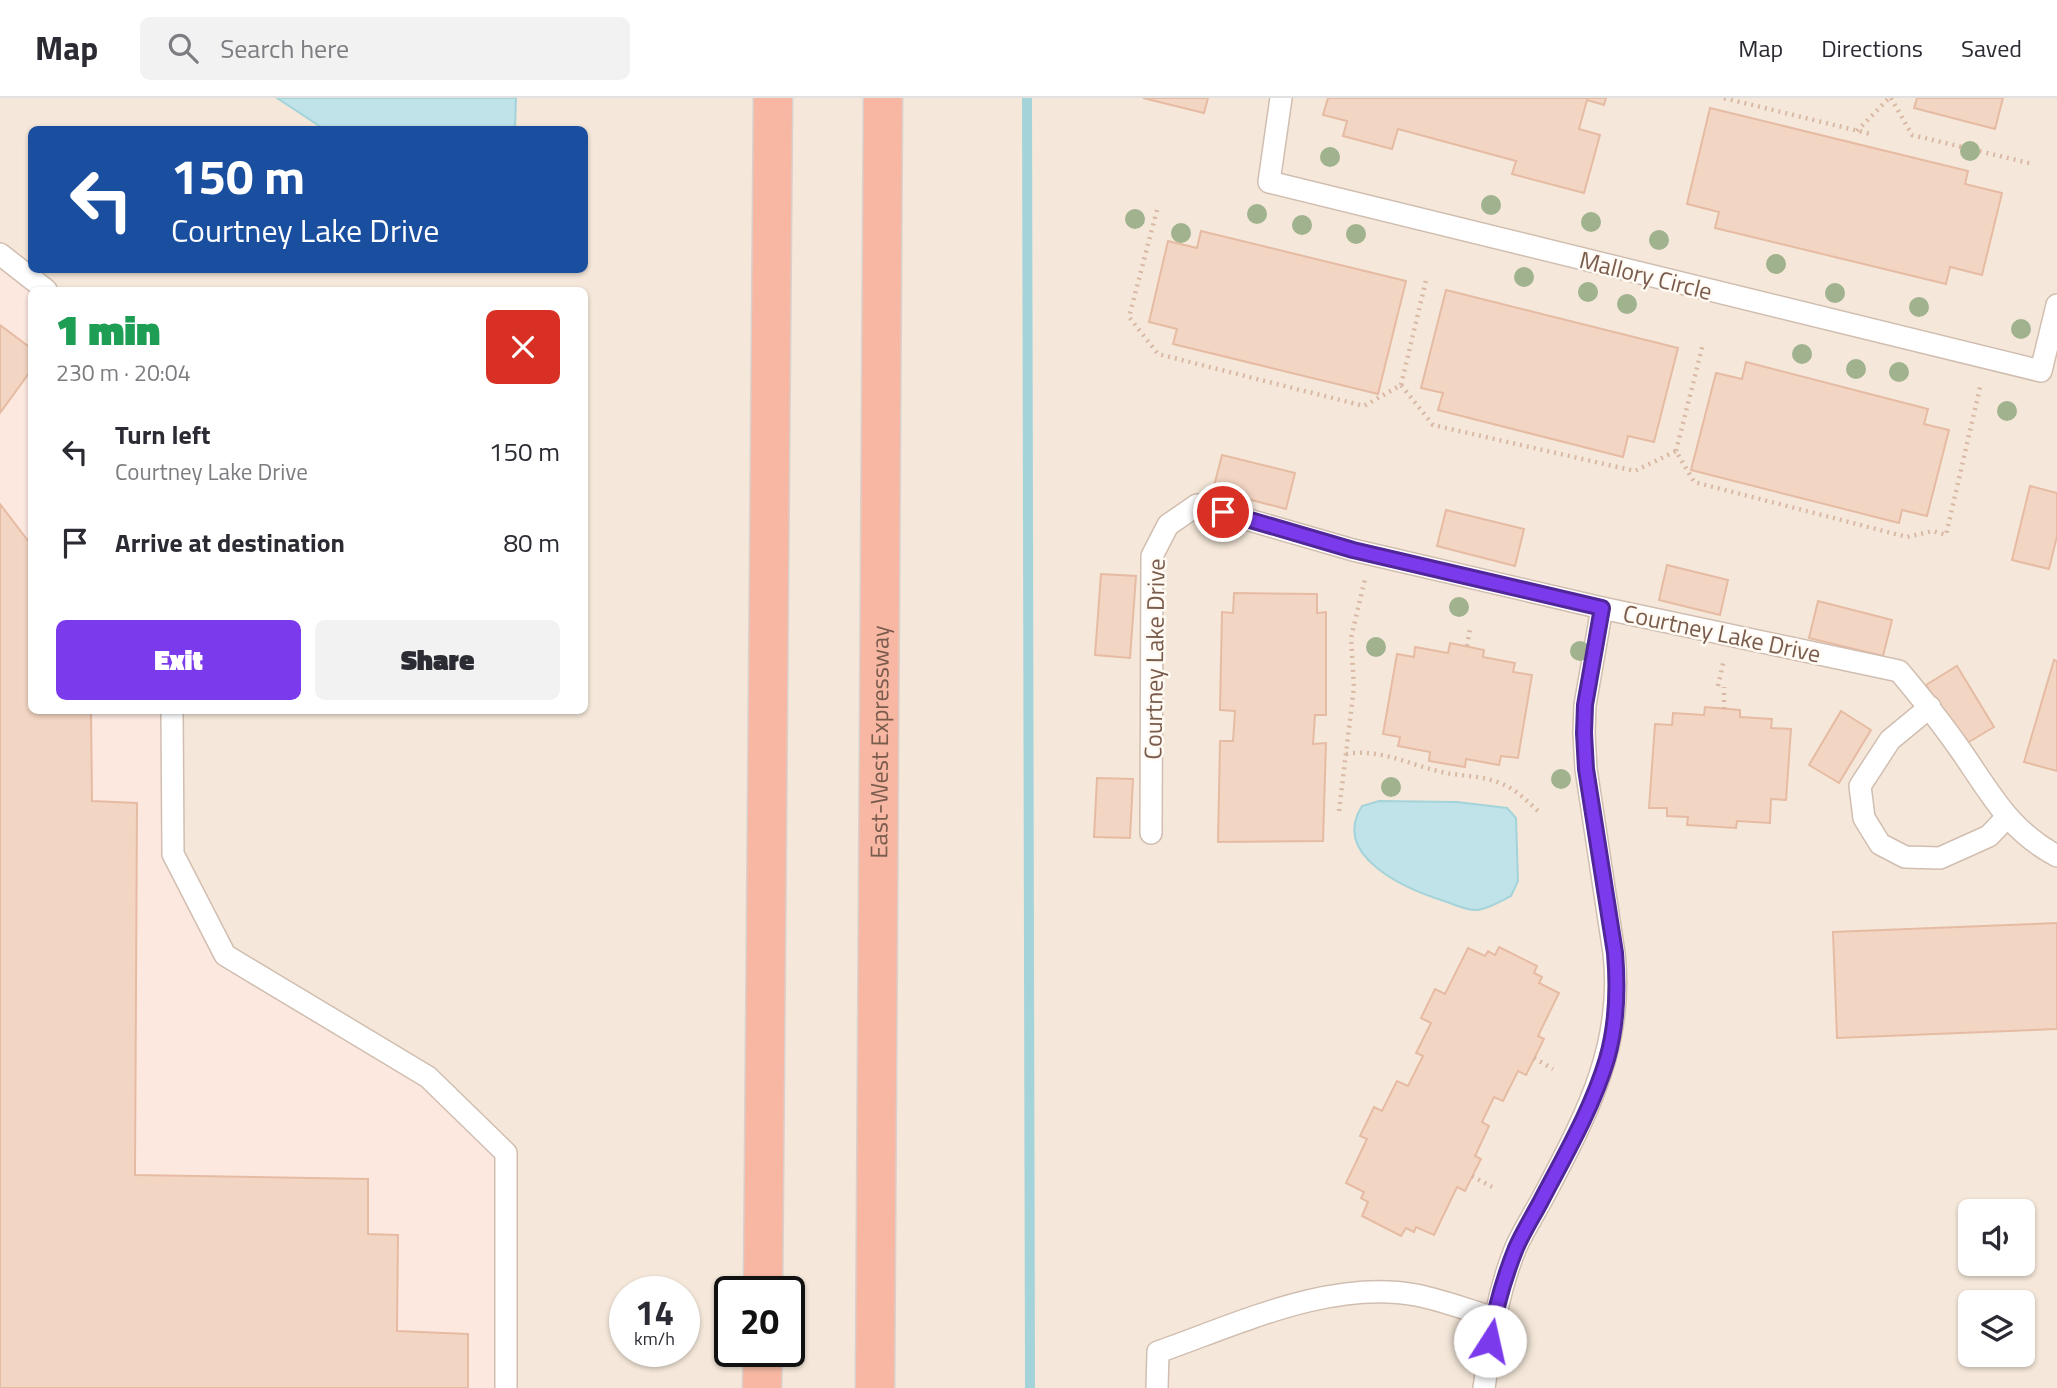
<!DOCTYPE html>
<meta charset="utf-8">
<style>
:root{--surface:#fff;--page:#f2f2f3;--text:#2b2b33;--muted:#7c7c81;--line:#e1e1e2;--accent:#7c3aed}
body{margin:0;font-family:"Titillium Web",sans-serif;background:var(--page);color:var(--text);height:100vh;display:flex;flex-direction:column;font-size:26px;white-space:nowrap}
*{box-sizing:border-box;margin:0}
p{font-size:23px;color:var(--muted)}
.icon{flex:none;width:38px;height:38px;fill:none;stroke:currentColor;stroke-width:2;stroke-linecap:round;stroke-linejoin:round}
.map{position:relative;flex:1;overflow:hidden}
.drawer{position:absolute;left:28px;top:189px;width:560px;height:427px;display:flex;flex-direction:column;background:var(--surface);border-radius:10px;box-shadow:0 2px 5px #0004}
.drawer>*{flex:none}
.banner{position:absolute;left:28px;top:28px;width:560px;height:147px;border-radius:10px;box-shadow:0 2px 5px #0004;background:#1a4fa0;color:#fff;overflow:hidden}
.tools{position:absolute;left:1958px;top:1101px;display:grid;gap:14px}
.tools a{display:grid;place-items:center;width:77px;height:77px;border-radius:10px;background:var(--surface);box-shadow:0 2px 5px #0004;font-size:35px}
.speed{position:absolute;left:609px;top:1178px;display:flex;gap:14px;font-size:35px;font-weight:700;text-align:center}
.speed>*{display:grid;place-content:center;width:91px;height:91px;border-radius:50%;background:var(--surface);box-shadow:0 2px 5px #0004;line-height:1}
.speed small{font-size:18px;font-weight:400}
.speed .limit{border:4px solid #111;border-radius:10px;background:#fff;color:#111}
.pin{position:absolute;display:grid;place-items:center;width:60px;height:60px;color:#fff;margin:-30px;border:4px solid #fff;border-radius:50%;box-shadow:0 2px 7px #0007}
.me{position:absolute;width:77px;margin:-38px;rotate:10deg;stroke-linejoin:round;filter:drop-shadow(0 0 5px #0008)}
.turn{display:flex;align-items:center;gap:24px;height:147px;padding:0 28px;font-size:32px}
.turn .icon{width:91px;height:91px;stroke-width:2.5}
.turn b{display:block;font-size:49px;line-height:60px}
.round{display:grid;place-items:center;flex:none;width:74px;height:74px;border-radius:10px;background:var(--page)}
.head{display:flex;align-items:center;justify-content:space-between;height:119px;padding:0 28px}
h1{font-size:42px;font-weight:800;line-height:52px;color:#1e9e55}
.action{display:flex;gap:14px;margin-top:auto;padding:14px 28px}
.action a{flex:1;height:80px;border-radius:10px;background:var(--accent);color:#fff;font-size:28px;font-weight:800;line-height:80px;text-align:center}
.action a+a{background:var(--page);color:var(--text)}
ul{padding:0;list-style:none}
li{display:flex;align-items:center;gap:21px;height:91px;padding:0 28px}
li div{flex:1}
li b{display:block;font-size:26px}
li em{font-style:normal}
header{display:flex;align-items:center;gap:42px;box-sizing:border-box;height:98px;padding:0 35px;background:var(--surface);border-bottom:2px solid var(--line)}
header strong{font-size:33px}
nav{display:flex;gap:38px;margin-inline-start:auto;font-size:24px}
.search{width:490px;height:63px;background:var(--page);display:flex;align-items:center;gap:18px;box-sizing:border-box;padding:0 24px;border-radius:10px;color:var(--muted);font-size:26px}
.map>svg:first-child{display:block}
</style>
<header>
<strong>Map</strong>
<div class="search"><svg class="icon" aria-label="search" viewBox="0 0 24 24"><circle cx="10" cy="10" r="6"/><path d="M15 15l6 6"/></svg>Search here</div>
<nav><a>Map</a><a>Directions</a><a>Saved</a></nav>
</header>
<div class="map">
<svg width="2057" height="1290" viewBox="0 0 2057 1290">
<rect width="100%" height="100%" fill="#fdf6ec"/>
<path fill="#f5e8da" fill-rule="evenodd" d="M0,0H2057V1290H0ZM32,32H584V172H32ZM32,192H584V612H32ZM1970,1113H2023V1166H1970ZM625,1194H684V1253H625ZM730,1194H789V1253H730ZM1970,1204H2023V1256H1970Z"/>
<path fill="#fde8e0" d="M0,156L32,192V612L172,613L173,755L225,857L428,979L506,1055V1290H0Z"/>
<g fill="#bfe3e8" stroke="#a5d3da" stroke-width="2">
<path d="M277,0H516L515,28L514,32L324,31Z"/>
<path d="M1379,703L1457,704L1507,710L1516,720L1518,783L1511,798C1501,803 1486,812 1475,812C1465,812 1453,806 1444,803C1406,791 1330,758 1362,708Z"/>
</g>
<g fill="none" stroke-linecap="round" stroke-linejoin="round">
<path stroke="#a5d3da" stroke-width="10" d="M1027,0L1030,1290"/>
</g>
<g fill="#f3d5c3" stroke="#e6bba3" stroke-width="2">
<path d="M1143,0H1208L1204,15Z"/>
<path d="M1328,0H1606L1604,7L1587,2L1579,31L1600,37L1584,95L1512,76L1516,63L1398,31L1392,51L1343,38L1347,23L1323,17Z"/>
<path d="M1917,0H2003L1995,31L1914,10Z"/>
<path d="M1710,10L1968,73L1965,86L2002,95L1982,177L1950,169L1946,186L1715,130L1719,114L1687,106Z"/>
<path d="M1201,133L1406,183L1378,296L1173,246L1177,231L1149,224L1168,143L1197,150Z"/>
<path d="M1446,192L1678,250L1654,344L1628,338L1623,359L1438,312L1443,295L1421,290Z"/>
<path d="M0,227L32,251V271L0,315Z"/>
<path d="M1746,264L1928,311L1924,326L1949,332L1927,418L1902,412L1899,425L1691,372L1716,275L1742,281Z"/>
<path d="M1222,357L1295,375L1286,411L1213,392Z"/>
<path d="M2030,388L2057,395V438L2049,471L2012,462Z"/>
<path d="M0,406L32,448V612H91L92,703L137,705L135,1077L368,1081V1136L398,1137L397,1233L468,1236V1290H0Z"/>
<path d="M1446,412L1524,431L1515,468L1437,448Z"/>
<path d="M1667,467L1728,482L1720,517L1659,502Z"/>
<path d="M1101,476L1136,478L1130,560L1095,557Z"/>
<path d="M1234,495L1317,496V515L1326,514V617H1315L1313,646L1326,645L1323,743L1218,744L1220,643H1233L1235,613L1220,612L1222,514L1233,515Z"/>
<path d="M1818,503L1892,522L1883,558L1809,540Z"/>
<path d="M1450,545L1484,552L1483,559L1515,565L1513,574L1532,577L1518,660L1501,658L1499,667L1466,661L1465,669L1429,663L1430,654L1398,648L1400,639L1383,636L1397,556L1414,559L1415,549L1448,555Z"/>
<path d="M2054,562L2057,563V673L2024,664Z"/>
<path d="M1957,568L1994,629L1962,648L1926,587Z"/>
<path d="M1705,609L1740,612V619L1772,621L1771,630L1791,631L1786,702L1771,701L1770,725L1737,723L1736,730L1687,727L1688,719L1667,718V710H1649L1655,626L1672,627L1673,615L1704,617Z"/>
<path d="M1841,613L1871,632L1839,685L1809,667Z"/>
<path d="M1097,680L1133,681L1130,740L1094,739Z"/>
<path d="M2057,825V931L1837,940L1833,834Z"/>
<path d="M1499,849L1537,868L1534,875L1542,879L1539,885L1559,895L1538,938L1544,941L1526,977L1518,973L1503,1003L1494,999L1482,1024L1489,1028L1475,1058L1481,1061L1465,1093L1457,1089L1434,1137L1416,1129L1414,1134L1406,1130L1401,1138L1362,1118L1368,1104L1361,1100L1364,1094L1346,1085L1367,1041L1360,1038L1374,1009L1382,1013L1397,983L1408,988L1423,958L1416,955L1431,925L1421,920L1435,891L1445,896L1468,850L1485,858L1488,853L1495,857Z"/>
</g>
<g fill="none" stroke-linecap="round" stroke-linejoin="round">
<g stroke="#d1beb0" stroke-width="24">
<g id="lane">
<path d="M1281,0L1269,84L2041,273L2057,207"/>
<path d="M0,156L46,192"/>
<path d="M1930,609L1890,642L1860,688L1864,720L1880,746L1905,759L1940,760L1989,738L2007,719"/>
<path d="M172,612L173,756L225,857L428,979L506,1055V1290"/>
<path d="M1151,735L1152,458L1168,427L1197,407L1353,452L1602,510L1899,573C1920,598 1940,623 1959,650C1990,694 2008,732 2057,758"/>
<path d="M1157,1290L1158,1254C1238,1226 1331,1181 1416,1197C1442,1202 1468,1212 1494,1220"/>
<path d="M1484,1290C1491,1242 1497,1195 1516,1149C1525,1130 1537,1111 1547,1092C1588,1014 1624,945 1614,855L1586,671L1584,635L1585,607L1602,510"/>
</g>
</g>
<g stroke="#dad1cd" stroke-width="41">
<g id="highway">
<path d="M763,1194L773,0"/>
<path d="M762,1290L763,1253"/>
<path id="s1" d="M875,1290L883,0"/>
</g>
</g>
<g stroke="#d9b8a5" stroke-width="4.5" stroke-dasharray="2 5" stroke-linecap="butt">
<path d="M1724,0L1871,36"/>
<path d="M1891,0L1912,37L2033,66"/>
<path d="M1857,33L1889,0"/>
<path d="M1157,112L1129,219L1158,256L1364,308L1401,287L1433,327L1635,373L1676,353L1694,384L1907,439L1933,433L1946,437L1981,285"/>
<path d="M1401,287L1427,178"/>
<path d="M1676,353L1703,246"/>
<path d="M1467,548L1470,531"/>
<path d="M1718,588L1724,561"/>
<path d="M1724,611V589"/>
<path d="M1346,656C1381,650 1412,668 1446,675C1464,678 1483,678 1500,685C1516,691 1527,703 1539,714"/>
<path d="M1339,713L1354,589L1351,540L1365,481"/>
<path d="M1534,960L1553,971"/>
<path d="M1472,1078L1492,1089"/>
</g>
<use href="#lane" stroke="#fff" stroke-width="21"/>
<use href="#highway" stroke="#f7b7a3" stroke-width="38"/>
</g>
<g fill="#a0b28e">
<circle cx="1970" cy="53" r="10"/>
<circle cx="1330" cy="59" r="10"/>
<circle cx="1491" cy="107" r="10"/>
<circle cx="1257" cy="116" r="10"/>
<circle cx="1135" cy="121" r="10"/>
<circle cx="1591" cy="124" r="10"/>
<circle cx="1302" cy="127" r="10"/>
<circle cx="1181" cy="135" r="10"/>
<circle cx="1356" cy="136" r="10"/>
<circle cx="1659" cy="142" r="10"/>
<circle cx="1776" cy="166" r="10"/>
<circle cx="1524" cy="179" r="10"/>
<circle cx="1588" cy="194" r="10"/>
<circle cx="1835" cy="195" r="10"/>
<circle cx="1627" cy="206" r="10"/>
<circle cx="1919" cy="209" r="10"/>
<circle cx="2021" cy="231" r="10"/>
<circle cx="1802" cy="256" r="10"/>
<circle cx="1856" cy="271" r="10"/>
<circle cx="1899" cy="274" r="10"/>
<circle cx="2007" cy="313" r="10"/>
<circle cx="1459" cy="509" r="10"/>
<circle cx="1376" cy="549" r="10"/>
<circle cx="1580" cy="553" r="10"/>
<circle cx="1561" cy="681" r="10"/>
<circle cx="1391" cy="689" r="10"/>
</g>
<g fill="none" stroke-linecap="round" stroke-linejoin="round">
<g stroke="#51269a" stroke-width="18">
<path id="route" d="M1223,414L1353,452L1602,510L1585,607L1584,635L1586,671L1615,855C1618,890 1617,926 1607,961C1592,1011 1565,1057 1541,1103C1533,1118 1523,1134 1516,1150C1504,1180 1495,1212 1490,1243"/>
</g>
<use href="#route" stroke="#7c3aed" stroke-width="12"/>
</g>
<g text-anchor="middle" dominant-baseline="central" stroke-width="5" stroke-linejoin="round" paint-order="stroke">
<g font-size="24" fill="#7a5c4d" stroke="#fffaf3">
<text transform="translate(1646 177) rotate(14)">Mallory Circle</text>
<text transform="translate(1722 535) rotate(12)">Courtney Lake Drive</text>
<text transform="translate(1154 561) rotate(-89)">Courtney Lake Drive</text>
<text stroke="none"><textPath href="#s1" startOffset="646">East-West Expressway</textPath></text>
</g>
</g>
</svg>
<div class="tools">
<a><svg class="icon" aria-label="sound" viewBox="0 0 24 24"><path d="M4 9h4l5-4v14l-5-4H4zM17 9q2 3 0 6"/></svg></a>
<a><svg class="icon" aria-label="layers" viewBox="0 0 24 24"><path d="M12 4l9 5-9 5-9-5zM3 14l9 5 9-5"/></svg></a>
</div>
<div class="speed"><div>14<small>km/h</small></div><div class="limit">20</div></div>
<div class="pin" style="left:1223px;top:414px;background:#d93025"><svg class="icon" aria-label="arrive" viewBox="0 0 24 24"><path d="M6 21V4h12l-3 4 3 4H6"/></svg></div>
<svg class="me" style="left:1490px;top:1243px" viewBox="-20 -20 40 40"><circle r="19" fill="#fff"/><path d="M0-13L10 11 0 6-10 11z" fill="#7c3aed"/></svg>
<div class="banner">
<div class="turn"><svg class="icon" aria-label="left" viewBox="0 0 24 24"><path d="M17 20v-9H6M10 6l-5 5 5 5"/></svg><div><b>150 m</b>Courtney Lake Drive</div></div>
</div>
<section class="drawer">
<div class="head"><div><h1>1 min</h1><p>230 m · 20:04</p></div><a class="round" style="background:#d93025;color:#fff"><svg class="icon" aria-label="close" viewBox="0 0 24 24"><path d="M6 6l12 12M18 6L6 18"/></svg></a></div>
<ul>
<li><svg class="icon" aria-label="left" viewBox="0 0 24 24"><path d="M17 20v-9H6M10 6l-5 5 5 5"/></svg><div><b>Turn left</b><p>Courtney Lake Drive</p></div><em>150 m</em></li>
<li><svg class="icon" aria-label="arrive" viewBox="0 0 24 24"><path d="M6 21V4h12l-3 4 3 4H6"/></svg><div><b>Arrive at destination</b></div><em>80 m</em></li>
</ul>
<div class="action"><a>Exit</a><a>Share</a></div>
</section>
</div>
